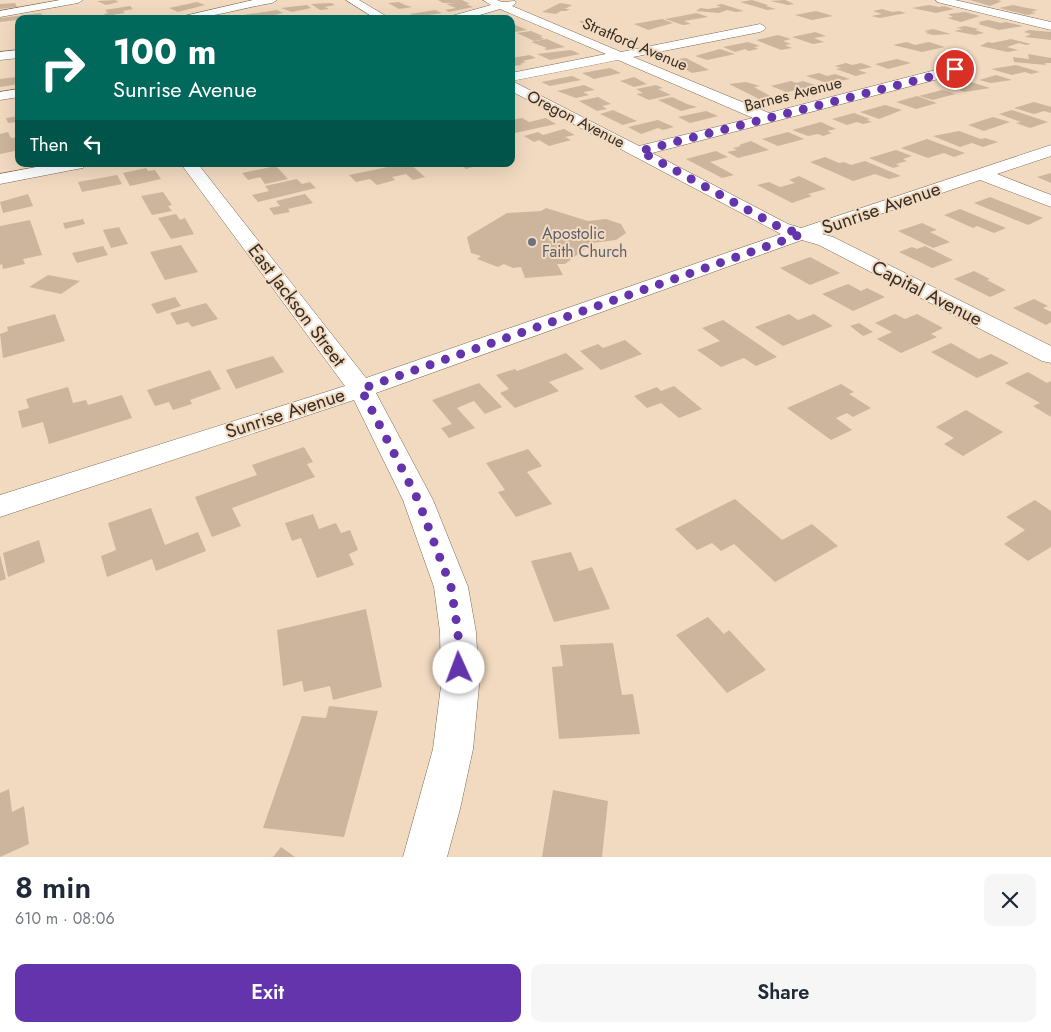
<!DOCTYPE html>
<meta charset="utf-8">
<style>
:root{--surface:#fff;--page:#f6f6f7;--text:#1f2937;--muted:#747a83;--accent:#6334ab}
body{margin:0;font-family:Jost,sans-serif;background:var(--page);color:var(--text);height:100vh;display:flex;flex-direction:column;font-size:19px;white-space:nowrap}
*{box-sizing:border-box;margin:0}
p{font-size:16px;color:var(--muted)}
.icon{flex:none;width:28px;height:28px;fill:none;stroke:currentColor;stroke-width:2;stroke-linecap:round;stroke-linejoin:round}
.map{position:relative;height:857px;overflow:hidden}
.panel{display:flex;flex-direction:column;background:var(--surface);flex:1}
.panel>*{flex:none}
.hud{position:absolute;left:15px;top:15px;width:500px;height:152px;border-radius:10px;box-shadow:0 5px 20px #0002;background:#00695c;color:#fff;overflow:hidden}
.pin{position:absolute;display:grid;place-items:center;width:42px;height:42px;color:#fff;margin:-21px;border:2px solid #fff;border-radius:50%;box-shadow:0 1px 5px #0007}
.me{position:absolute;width:55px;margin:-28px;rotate:358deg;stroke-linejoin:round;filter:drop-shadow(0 0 4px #0008)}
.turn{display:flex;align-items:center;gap:18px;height:105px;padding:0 15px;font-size:22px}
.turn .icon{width:65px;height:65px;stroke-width:2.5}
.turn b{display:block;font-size:35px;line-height:42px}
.then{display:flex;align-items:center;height:48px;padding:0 15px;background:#0003;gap:10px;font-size:19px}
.round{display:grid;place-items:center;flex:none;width:52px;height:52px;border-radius:10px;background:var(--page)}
.summary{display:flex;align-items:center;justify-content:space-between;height:85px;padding:0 15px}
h1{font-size:30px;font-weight:600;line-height:38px}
.primary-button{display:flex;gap:10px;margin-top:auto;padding:10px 15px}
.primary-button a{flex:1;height:58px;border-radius:10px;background:var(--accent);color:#fff;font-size:20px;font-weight:600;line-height:58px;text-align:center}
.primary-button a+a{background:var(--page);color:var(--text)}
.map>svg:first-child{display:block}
</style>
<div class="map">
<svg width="1051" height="857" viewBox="0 0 1051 857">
<rect width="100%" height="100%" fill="#f2dac1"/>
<g fill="#ccb59c">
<path d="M117,0L116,1L119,2L106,5L97,1Z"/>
<path d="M438,0H462L470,4H466L473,7L449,12L445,10L456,8L446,4L456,3H443Z"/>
<path d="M752,0L768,5L766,6L776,9L767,10L740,2Z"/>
<path d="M785,0L794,4L788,5L770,1Z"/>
<path d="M970,0H997L1002,1L990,6Z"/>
<path d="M197,2L205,5L178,12L169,8Z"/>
<path d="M399,2L405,5L412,7L399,9L388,3Z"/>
<path d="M15,3L17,7L0,9V4Z"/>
<path d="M331,3L335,5L325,7L329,9L320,10L311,4Z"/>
<path d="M560,3L572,5L565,9H570L566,11H561L556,14L542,12Z"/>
<path d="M722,4L744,11L736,12L727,10L719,13L696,11L700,8L708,9L721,7L716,5Z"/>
<path d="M307,5L311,8L292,12L281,8Z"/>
<path d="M929,5L939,7L944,6L954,9L936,13L912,8Z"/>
<path d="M1013,5L1022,7L1038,10L1031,12L1036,13L1027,15L999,8Z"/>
<path d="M130,6L133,9L123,11L125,13L106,16L104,14L108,13L105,10Z"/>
<path d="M882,9L892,12L899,11L906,13L880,18L871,16L882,14L873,11Z"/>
<path d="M277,10L283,13L262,18L258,16L247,18L243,15Z"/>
<path d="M435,10L442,13L416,17L410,14Z"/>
<path d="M816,11L833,16L812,20L795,15Z"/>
<path d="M965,12L980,16L961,22L947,18L953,17L948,14Z"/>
<path d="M41,13L43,17L0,22V18Z"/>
<path d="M697,13L708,17L684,21L691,24L683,25L665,19Z"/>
<path d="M662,19L673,23L648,30L634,24Z"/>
<path d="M988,20L1001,23L1006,22L1023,26L999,30L978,24L981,23L978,22Z"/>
<path d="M579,21H593L606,31L592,32Z"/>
<path d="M511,24H513L527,30L515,32L511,30Z"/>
<path d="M965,26L979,29L975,30L984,33L975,35L954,31L963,29L956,28Z"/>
<path d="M933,29L951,34L933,35L925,33L929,32L924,31Z"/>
<path d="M1029,30L1051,32V40L1025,37L1031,34L1024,32Z"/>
<path d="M531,31L543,36L540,37L545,39L534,41L517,33Z"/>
<path d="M815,32L826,36L814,38L824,42L813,44L792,37Z"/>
<path d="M613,33L640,41L629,44L602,36Z"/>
<path d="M778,35L791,39L783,41L791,44L785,45L792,48L781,50L756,40Z"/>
<path d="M547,39L565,47L547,50L544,49L547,48L531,42Z"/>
<path d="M1011,39L1031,44L1026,45L1019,43L1007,47L1018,50L1008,52L980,46L988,42L992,43Z"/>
<path d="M748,42L760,46L754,47L758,49L749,51L745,49L735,52L723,47Z"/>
<path d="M907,42L915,45L929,42L945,47L922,52L893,45Z"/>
<path d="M720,49L735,54L707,60L695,56Z"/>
<path d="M571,50L580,54L550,60L537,54Z"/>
<path d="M1028,54L1051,58V63H1045L1046,65L1014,62L1013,57L1029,59Z"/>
<path d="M530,55L536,58L522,61L526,62L520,64L522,65L511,66V58Z"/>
<path d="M686,58L709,70L692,73L669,60Z"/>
<path d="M897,59L911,63L888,69L875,64Z"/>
<path d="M846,63L852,65L861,63L872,67L858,70L867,73L856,76L836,69L841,68L835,66Z"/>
<path d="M1016,65L1040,72L1031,74L1025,72L1012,75L991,69Z"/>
<path d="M610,68L621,73L594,79L582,73Z"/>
<path d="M819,73L827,76L835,74L850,79L827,83L806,76Z"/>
<path d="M996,75L1012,80L991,83L979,80Z"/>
<path d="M572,76L581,80L550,86L541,82Z"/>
<path d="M17,77L19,84L0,87V79Z"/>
<path d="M634,77L647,84L634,87L620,81Z"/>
<path d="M791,81L796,83L803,81L819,86L786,92L771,86Z"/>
<path d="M746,82L760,86L754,87L772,97L759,99L729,84Z"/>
<path d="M971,82L990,88L965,92L950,87Z"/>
<path d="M584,85L595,90L583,92L589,95L576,98L557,91Z"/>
<path d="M656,85L663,88L658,89L671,95L649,100L636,94L643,93L636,89Z"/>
<path d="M942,90L955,94L933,100L919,96Z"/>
<path d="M917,96L937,103L916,109L896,102Z"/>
<path d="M598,97L611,104L602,106L607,109L597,111L579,101Z"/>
<path d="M672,97L687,104L697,107L681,111L658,100Z"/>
<path d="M1034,102L1051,107V113L1044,111L1034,114L1014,108Z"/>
<path d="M885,105L902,110L879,119L860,112Z"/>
<path d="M613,110L637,121L623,125L600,114Z"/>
<path d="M1012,110L1048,122L1030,128L1016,123L1021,122L999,114Z"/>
<path d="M706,111L718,116L690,123L678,117Z"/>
<path d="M854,113L870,119L867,120L872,122L863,124L857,122L847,125L832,119Z"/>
<path d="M19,116V126L17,122L8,123L6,118Z"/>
<path d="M993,117L1010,122L984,131L968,125Z"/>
<path d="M522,118L529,122L546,118L556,124L515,133L511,131V120Z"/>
<path d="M658,120L674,127L663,130L658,128L641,134L628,127Z"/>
<path d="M821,122L836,129L827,131L832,133L823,136L818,134L808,136L792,130Z"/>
<path d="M564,129L575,135L565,137L571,140L549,146L539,140L534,142L524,136L538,132L543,135Z"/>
<path d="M959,131L981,139L985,138L998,142L983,147L972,143L960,147L933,136Z"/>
<path d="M8,132L11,138L19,137V142H16L19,150L0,154V134Z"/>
<path d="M788,132L804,139L778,146L762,139Z"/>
<path d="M927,139L965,153L954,157L944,153L928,158L901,148Z"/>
<path d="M751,141L769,150L738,158L727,152L737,150L733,148L741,146L739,145Z"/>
<path d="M896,150L912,156L903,159L907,161L896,164L900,166L893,168L869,158Z"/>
<path d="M716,151L728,157L710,162L734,175L722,178L686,159Z"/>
<path d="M825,157L839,163L844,162L851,165L865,161L901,176L889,179L875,174L853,181L810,162Z"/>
<path d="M402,164H410L425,177L413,180L406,174L392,177L395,180L377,185L370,179L356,182L349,175Z"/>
<path d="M459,164H483L466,169Z"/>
<path d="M276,166L288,179L265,184L260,177L248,180L242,173Z"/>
<path d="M146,168L148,171L155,170L161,179L130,186L123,173Z"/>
<path d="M1051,173V183L1037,177Z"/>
<path d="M117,175L122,184L82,192L78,182Z"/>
<path d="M799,176L826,189L808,194L812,196L792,203L757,185L769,182L780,187L795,183L789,180Z"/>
<path d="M297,179L302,184L310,182L316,188L258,202L252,195L269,191L265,186Z"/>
<path d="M163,192L172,205L168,206L172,211L152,215L141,196Z"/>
<path d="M28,194L33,206L3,213L0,202Z"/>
<path d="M305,194L313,203L288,209L290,212L274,215L269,208L280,206L276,201Z"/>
<path d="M990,197L1043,218L1028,225L974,203Z"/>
<path d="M546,208L588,221L606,219L621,224L626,233L616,240L593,243L565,264H557L563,275L525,278L521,267L513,268L504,264L498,267L477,259L481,256L471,253L467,237L507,213L541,211Z"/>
<path d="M960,209L1006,228L994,233L977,226L973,228L944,215Z"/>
<path d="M176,214L180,220L185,218L194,234L171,239L158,218Z"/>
<path d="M83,219L85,224L65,229L63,223Z"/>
<path d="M30,220L42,255L23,259L25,264L3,269L2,264L0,265V226Z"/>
<path d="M922,223L937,230L930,232L950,242L933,248L898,231Z"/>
<path d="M119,227L128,244L111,248L103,230Z"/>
<path d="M181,245L198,272L165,280L150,252Z"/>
<path d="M103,246L108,255L77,263L72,253Z"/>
<path d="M925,246L953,260L932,268L899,252L912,247L917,249Z"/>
<path d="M810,257L840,273L810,285L780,268Z"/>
<path d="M974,271L990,279L987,280L1006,290L990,297L954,279Z"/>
<path d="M48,275L80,281L61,294L29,287Z"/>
<path d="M848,284L861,291L867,288L885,297L853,311L822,294Z"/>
<path d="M175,297L181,306L157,314L151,304Z"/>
<path d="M1034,299L1048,306L1043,308L1051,312V322L1046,325L1013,308Z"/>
<path d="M206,303L218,319L192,327L188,322L177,325L170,313Z"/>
<path d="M55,314L65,341L3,358L0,334L8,331L7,327Z"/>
<path d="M789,314L798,320L814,314L833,326L783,346L755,327Z"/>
<path d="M895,314L905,319L917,314L943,328L931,334L937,337L901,353L877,339L892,332L875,323Z"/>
<path d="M723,320L777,357L756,366L744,358L721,367L697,350L720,341L702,328Z"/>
<path d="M859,323L873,332L863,336L850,326Z"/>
<path d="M625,340L642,354L601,370L580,351L598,344L603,348Z"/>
<path d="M951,343L979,359L991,354L1009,363L977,378L931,352Z"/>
<path d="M566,353L584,369L549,382L559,391L515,408L500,393L509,389L496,375L515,369L517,371Z"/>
<path d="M273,356L284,372L236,389L226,370Z"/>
<path d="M210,370L221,389L190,400L192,404L173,410L169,402L155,406L147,390Z"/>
<path d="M1028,372L1047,383L1051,381V417L1033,406L1040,403L1005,383Z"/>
<path d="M479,383L502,407L485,414L474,401L457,408L475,428L449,438L441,428L452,424L432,400Z"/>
<path d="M841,384L854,392L849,394L871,408L853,417L847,413L836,418L852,430L831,440L787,408Z"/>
<path d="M674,386L702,409L679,418L661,403L647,408L634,396L657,387L661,391Z"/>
<path d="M68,387L73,403L86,400L88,405L122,395L132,418L49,444L43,422L22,428L18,411L29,408L26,399Z"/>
<path d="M966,410L1003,432L963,456L944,444L954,438L936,427Z"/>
<path d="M304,447L313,462L307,464L315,477L232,508L241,526L212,537L195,497L257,475L252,465Z"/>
<path d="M528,449L542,466L527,472L552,504L516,517L498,492L505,490L486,463Z"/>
<path d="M735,499L782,540L812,524L838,546L775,582L734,544L721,551L712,543L697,550L675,529Z"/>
<path d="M1035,500L1051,511V547L1028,561L1004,544L1025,530L1006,517Z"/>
<path d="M151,508L165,545L198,532L206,551L156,571L152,559L107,577L101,556L116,550L108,523Z"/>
<path d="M313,514L319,529L336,523L341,533L350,530L358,550L349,554L354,565L317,578L301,538L292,541L285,523Z"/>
<path d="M39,540L45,562L8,577L3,553Z"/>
<path d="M571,552L579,571L592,567L610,609L554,622L531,561Z"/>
<path d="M0,555L6,579L0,581Z"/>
<path d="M366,609L382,687L333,700L330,686L304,692L302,681L283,686L277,630Z"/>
<path d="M708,617L724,634L729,630L766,670L727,693L676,635Z"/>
<path d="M613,643L622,695L633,694L640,734L559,739L552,667L563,666L560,645Z"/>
<path d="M329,706L378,711L344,837L263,828L302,716L326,718Z"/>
<path d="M9,789L12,812L24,806L29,844L0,857V793Z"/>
<path d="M553,790L608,801L602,857H542Z"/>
<path d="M281,847L295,857H273Z"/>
</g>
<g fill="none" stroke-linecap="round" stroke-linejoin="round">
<g stroke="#7d6851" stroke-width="1">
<g id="minor">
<path d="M60,0H83L78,3L0,17V11Z"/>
<path d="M253,0H277L272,3C241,8 209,19 178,19L180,17Z"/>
<path d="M346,0H359L391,19H376Z"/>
<path d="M483,0H497L502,2L515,1L516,3L512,6L621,52L760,24L764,26L766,28L764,30L760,32L633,57L769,113L955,65L960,66L962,69L960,72L946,77L652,153L788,224L801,228L1051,145V156L997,174L1051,195V207L980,180L822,234L833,237L1051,346V363L1042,361L819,245L802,240L376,393L433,500L468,587L476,632L479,686L473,749L460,809L447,857H403L433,749L441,686L440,632L434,587L403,500L354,400L0,517V495L345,386L181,164H198L366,378L781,234L511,91V73L606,54L500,9L466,19H446L448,17L491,5ZM618,60L753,118L639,146L512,81Z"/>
<path d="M936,0H955L1051,22V30L937,2Z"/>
<path d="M19,50V58L0,60V52Z"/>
<path d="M19,89V97L0,100V92Z"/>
<path d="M52,164H86L83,168L77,169L0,184V174Z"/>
</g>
</g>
<use href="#minor" fill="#fff" fill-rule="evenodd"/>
</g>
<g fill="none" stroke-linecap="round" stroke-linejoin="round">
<path stroke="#6334ab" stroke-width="9" stroke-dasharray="0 16.2" d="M459,668L458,632L451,587L418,500L361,389L802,234L781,228L640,151L941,74L955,69"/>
</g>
<circle fill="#6b7280" stroke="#f2dac1" stroke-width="2" cx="532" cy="242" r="5"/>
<g text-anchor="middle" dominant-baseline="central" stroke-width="4" stroke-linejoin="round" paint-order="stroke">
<g font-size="16" fill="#372e24" stroke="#f2dac1">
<text transform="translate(635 44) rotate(23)">Stratford Avenue</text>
<text transform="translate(793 94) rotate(-14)">Barnes Avenue</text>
<text transform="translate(576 119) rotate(27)">Oregon Avenue</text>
</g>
<g font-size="16" fill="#5b616d" stroke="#f2dac1" text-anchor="start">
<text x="542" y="233">Apostolic<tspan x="542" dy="18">Faith Church</tspan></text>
</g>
<g font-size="19" fill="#372e24" stroke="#f2dac1">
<text transform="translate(881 208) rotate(-19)">Sunrise Avenue</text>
<text transform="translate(927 293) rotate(27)">Capital Avenue</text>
<text transform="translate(297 305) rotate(53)">East Jackson Street</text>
<text transform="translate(285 413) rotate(-18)">Sunrise Avenue</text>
</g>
</g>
</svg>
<div class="pin" style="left:955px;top:69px;background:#d93025"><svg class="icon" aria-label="arrive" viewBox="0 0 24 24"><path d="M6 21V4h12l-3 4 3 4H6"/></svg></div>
<svg class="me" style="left:459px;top:668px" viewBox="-20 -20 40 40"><circle r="19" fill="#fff"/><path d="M0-13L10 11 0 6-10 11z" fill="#6334ab"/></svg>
<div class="hud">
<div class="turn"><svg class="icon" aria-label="right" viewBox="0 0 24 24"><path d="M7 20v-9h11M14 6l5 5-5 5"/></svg><div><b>100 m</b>Sunrise Avenue</div></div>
<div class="then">Then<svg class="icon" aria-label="left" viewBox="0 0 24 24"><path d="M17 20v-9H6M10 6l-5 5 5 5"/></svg></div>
</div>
</div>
<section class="panel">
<div class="summary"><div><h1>8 min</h1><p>610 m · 08:06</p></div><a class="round"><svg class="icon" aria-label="close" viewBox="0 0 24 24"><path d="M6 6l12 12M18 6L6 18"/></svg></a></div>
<div class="primary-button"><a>Exit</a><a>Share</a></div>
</section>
